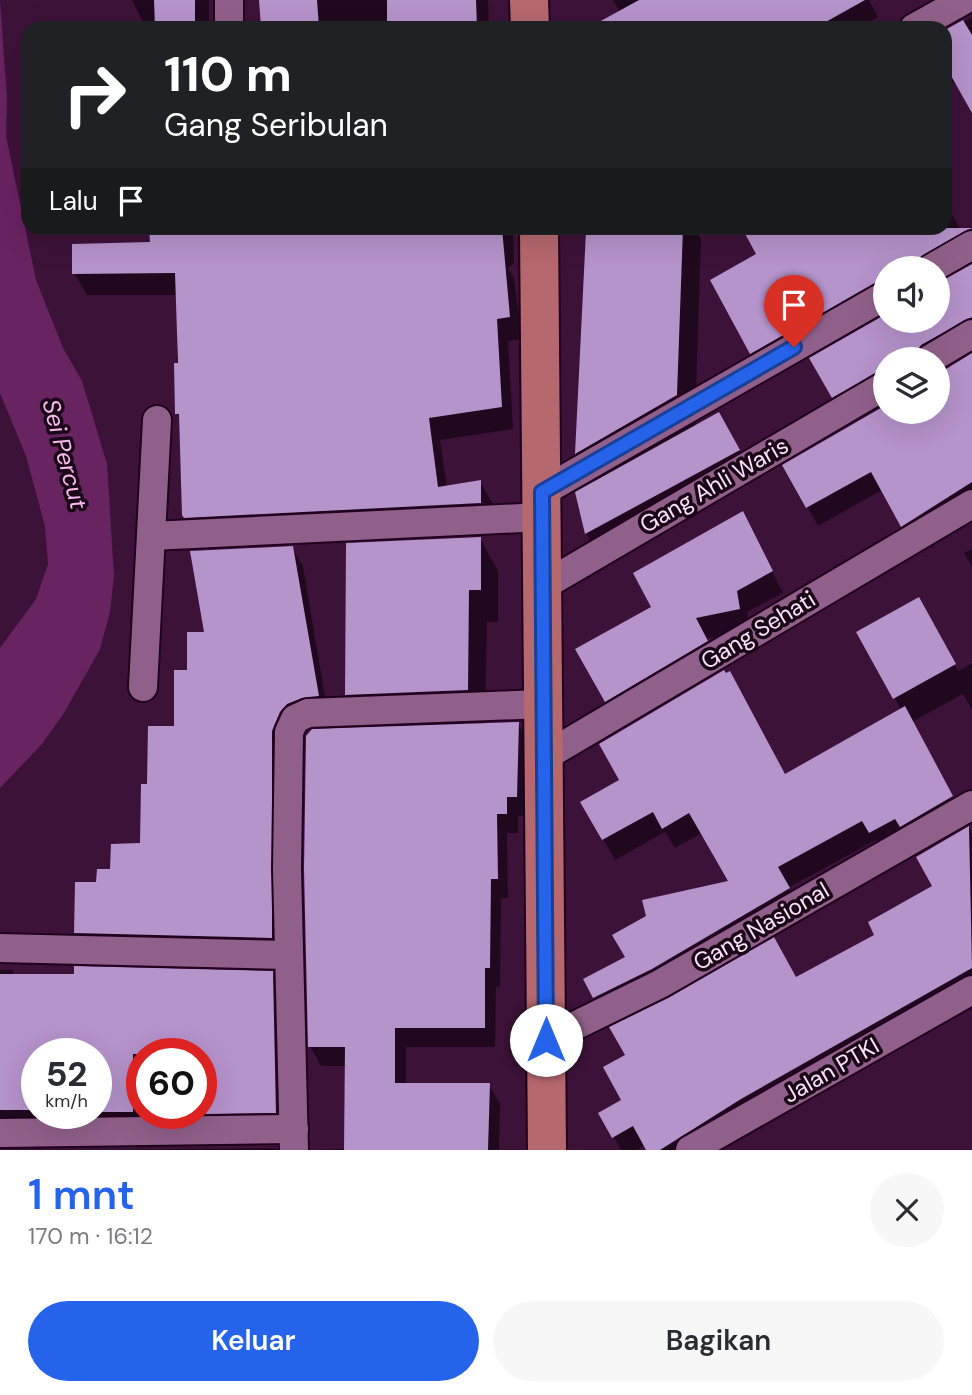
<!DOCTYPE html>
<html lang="id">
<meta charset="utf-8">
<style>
:root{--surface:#fff;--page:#f7f7f7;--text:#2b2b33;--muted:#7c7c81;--accent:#2563eb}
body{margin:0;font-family:"DM Sans",sans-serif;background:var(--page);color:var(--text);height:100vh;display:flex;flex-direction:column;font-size:26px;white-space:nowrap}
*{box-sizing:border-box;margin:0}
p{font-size:23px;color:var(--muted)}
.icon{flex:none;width:38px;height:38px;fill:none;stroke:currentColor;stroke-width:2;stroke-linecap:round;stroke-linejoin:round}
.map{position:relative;height:1150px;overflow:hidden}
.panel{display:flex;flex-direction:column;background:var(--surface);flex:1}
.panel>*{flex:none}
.hud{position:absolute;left:21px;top:21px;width:931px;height:214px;border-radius:21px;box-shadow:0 7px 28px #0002;background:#202124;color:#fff;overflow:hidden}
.controls{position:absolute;left:873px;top:256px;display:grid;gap:14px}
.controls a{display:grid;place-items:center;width:77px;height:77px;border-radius:50%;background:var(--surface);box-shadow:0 7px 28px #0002;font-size:35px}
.speed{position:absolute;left:21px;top:1038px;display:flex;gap:14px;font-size:35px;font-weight:700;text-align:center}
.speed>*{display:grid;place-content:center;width:91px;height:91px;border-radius:50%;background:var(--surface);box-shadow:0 7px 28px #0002;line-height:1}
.speed small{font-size:18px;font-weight:400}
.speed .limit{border:10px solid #d22;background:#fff;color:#111}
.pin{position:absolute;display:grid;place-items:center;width:60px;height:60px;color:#fff;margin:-72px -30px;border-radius:50% 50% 50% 0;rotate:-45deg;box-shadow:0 0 7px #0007}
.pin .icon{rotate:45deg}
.me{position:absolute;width:77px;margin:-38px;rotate:0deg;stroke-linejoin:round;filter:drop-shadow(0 0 5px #0008)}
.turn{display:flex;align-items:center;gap:24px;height:147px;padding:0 28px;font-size:32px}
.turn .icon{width:91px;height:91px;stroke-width:2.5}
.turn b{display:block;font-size:49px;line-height:60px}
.then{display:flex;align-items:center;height:66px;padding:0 28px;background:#0003;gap:14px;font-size:26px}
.round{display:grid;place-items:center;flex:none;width:74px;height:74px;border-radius:37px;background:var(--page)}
.headline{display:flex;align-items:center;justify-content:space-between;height:119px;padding:0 28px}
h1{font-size:42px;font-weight:600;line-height:52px;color:var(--accent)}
.button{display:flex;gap:14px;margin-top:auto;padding:14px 28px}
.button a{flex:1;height:80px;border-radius:42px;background:var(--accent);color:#fff;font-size:28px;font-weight:600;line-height:80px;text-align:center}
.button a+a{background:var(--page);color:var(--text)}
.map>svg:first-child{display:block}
</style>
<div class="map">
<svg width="972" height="1150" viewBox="0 0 972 1150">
<rect width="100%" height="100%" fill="#3d1239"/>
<path fill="#682361" d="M0,1L7,99L6,136L36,280L63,348L82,381L107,464L114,576L110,612L100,649L64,713L42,744L0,788V648L36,599L48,564L45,526L26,456L0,393Z"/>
<g fill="#0007" fill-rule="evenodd">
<path d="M132,0H209V28L145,26Z"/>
<path d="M261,0H488L489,28H263Z"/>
<path d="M613,0H869L878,17L859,28H591L620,12Z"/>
<path d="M972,17V110L956,81L945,87V32Z"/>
<path d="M945,202L972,250L938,268H886V301L763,371L712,281L759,254L744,228H945Z"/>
<path d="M151,228H513L514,264L508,268L514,278L522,339L508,341L513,429L440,440L447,487L480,482L493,504V525L197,538L183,515L181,420L177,413V295H87L74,273L151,243Z"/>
<path d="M607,228H695L701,239L695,427L729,432L749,468L596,550L586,533L594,484L576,454L588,233Z"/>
<path d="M972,265V340L938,359H886V393L844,415L812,359L886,320H938V285Z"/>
<path d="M972,354V507L913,544L882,490L818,526L785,466L886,411H938V375Z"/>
<path d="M743,513L783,593L747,612L751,630L706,639L719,662L618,722L578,650L654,608Z"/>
<path d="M480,538L498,571V622H487L485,725L518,723L529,743L528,816H518V833H507L508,898H501L500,987H496L495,1047H406V1085H489L500,1104L499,1150H312L346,1149V1066H321L310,1046L384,730V726L366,727L347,694Z"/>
<path d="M292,548L303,566L328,714L298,723L282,956L87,951L76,933L98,883L142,845L149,786L176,727L188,672L206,634Z"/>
<path d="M972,549V567L964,553Z"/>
<path d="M918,600L958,671L972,663V710L963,694L912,722L964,818L883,853L876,840L788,888L800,910L606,1018L585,980L628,958L731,882L702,833L675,848L665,832L615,860L583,803L785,776L901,710L858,633Z"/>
<path d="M969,828L972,833V995L703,1150H648L646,1145L637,1150H621L600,1113L623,1100L796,980L877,935L934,887Z"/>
<path d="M0,970H12L15,975L272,973L282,990L285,1129L0,1138ZM37,1054H96V1113H37ZM142,1054H201V1113H142Z"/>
<path d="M276,1148L278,1150H101Z"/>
</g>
<g fill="#b593cb">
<path d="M154,0H195V28H155Z"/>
<path d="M259,0H317L319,28H261Z"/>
<path d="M387,0H476L477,28H387Z"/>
<path d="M639,0H865L815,28H588Z"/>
<path d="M963,20L972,35V113L945,65V30Z"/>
<path d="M149,228H502L510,317L497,319L502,407L429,418L438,487L481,480V503L184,518L182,515L179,414H175L174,363H178L175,273L72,274V244L150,242Z"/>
<path d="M600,228H683L677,395L575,454L586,231Z"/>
<path d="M742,228H972L901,268H886V278L750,354L710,280L756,254Z"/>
<path d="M972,264V317L921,345L913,359H886V368L832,398L809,358L886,314V320H938V283Z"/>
<path d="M972,353V482L901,527L871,472L806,508L782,465L886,405V411H938V374Z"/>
<path d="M719,412L740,450L585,534L575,492Z"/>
<path d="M743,511L773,571L737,591L740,609L696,618L708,641L605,702L575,649L651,607L633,573Z"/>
<path d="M481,537V590H469L468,690L345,695L346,543Z"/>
<path d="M293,546L319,696L302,698L287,704L280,712L272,731V938L74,933L75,882H96L97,869H110L111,844L140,843L141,784H147L148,726H174V670H187V632H204L190,551Z"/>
<path d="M919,597L956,664L893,699L856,632Z"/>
<path d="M724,670L726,673L730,671L785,774L905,706L953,796L900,827L895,819L869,833L862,821L778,867L790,888L652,969L593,998L583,979L625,957L612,935L646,916L642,900L728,881L689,813L662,829L653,812L602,840L580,802L619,780L599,744Z"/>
<path d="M519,722L517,797H507V814H497L498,879H491L490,968H485V1028H395V1083H490L488,1150H344L345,1047H308L304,869L306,736L312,729Z"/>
<path d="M969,826L972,968L741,1099L660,1150H646L633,1126L612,1138L598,1113L621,1100L603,1067L625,1055L609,1027L668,998L774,937L796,977L874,935L868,922L932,886L916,857Z"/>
<path d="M74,966L273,971L276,1113L206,1114V1109H201V1054H133V1112H96V1054H37V1110H0V974H74Z"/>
</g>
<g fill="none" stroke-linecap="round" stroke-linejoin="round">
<g stroke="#220020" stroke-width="32">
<g id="street">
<path d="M229,28V0"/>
<path d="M914,28L964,0"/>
<path d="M932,268L972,245"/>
<path d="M930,359L972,334"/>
<path d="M542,492L886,295"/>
<path d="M151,536L542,517"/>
<path d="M543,586L886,385"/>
<path d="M143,687L157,420"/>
<path d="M544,757L972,504"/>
<path d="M0,948L289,955"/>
<path d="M546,1040L660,984L972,805"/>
<path d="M0,1133L294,1129"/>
<path d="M294,1150L287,869L289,732L295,719L308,713L544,704"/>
<path d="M690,1150L972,990"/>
</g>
</g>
<g stroke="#220020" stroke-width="42">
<g id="primary">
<path d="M529,0L530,28"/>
<path d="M539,228L547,1150"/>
</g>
</g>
<use href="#street" stroke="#91608a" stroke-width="28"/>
<use href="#primary" stroke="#b5686e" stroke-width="38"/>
</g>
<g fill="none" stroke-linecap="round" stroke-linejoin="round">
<g stroke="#184099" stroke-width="18">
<path id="route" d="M546,1040L542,492L794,347"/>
</g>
<use href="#route" stroke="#2563eb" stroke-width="12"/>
</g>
<g text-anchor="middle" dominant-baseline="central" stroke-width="7" stroke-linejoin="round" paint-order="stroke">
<g font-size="23" fill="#fde1f8" stroke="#1a0818">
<text transform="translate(714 485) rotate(-30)">Gang Ahli Waris</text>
<text transform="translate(758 630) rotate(-31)">Gang Sehati</text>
<text transform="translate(761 926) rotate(-30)">Gang Nasional</text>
<text transform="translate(831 1070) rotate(-30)">Jalan PTKI</text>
</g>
<g font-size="24" font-style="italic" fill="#f6baec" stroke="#1a0818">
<text transform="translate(65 454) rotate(75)">Sei Percut</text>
</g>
</g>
</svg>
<div class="controls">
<a><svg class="icon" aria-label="sound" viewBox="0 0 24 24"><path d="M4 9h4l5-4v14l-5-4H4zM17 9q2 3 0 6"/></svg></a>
<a><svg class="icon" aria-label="layers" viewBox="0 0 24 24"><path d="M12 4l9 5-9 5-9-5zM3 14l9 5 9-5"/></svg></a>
</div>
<div class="speed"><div>52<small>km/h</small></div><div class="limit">60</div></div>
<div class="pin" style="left:794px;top:347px;background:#d93025"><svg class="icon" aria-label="arrive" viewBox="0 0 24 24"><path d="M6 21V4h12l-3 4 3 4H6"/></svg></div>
<svg class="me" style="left:546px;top:1040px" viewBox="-20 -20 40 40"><circle r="19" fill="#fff"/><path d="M0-13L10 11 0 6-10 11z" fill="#2563eb"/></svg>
<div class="hud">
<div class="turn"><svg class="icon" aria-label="right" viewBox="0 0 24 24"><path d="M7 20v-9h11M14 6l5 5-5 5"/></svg><div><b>110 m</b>Gang Seribulan</div></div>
<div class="then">Lalu<svg class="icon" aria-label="arrive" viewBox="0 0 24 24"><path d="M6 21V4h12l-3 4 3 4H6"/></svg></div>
</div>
</div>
<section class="panel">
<div class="headline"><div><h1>1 mnt</h1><p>170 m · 16:12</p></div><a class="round"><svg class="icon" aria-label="close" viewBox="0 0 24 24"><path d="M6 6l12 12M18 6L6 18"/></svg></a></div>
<div class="button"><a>Keluar</a><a>Bagikan</a></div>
</section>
